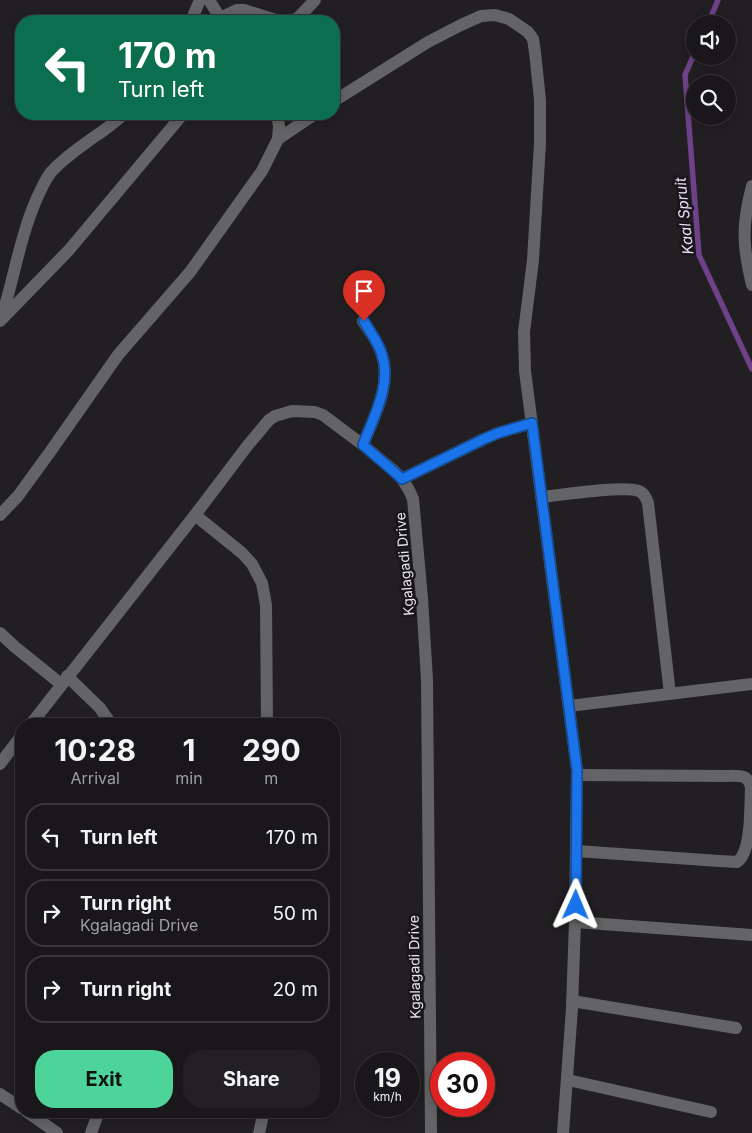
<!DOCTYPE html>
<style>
:root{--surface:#1a171a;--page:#232023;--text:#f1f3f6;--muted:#9f9fa2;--line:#383639;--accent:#4cd49b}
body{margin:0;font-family:Inter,sans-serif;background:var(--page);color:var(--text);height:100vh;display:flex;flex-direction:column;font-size:19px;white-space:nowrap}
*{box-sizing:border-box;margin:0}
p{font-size:16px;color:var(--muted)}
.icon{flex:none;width:28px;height:28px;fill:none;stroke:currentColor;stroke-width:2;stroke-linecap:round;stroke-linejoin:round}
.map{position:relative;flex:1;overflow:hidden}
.panel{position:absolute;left:15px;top:718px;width:325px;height:400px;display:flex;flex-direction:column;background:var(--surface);border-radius:20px;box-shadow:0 2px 12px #0003,0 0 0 1px var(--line)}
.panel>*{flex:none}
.guide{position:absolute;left:15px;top:15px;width:325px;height:105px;border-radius:20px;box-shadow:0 2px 12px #0003,0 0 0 1px var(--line);background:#0b6e4f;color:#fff;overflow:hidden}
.tools{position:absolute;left:686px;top:15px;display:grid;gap:10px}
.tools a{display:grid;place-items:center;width:50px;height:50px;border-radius:50%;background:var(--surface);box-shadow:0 2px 12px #0003,0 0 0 1px var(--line);font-size:25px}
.speed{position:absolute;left:355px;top:1052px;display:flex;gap:10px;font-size:25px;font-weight:700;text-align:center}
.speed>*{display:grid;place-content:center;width:65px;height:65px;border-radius:50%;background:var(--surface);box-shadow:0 2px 12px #0003,0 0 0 1px var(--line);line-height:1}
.speed small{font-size:12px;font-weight:400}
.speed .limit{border:8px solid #d22;background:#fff;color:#111}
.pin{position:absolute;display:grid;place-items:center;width:42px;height:42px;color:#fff;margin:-51px -21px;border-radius:50% 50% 50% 0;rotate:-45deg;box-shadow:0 0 5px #0007}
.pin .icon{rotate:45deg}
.me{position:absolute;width:55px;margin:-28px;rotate:1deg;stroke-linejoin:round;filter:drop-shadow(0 0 4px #0008)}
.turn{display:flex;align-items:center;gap:18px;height:105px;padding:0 20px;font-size:22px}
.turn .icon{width:65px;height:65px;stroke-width:2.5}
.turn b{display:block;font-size:35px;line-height:42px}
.eta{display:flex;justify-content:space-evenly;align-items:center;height:85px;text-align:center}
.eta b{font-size:30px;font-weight:700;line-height:35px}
.cta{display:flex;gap:10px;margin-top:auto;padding:10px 20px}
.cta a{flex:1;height:58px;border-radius:20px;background:var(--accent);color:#111;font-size:20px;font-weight:700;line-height:58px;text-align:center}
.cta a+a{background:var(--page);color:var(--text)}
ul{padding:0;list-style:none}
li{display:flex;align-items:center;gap:15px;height:68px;margin:0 10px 8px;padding:0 10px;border:2px solid var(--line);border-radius:20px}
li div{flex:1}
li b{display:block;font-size:19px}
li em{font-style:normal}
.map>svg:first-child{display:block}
</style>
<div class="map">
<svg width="752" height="1133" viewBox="0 0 752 1133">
<rect width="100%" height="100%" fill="#221f23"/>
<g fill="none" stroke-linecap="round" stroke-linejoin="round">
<g stroke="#6e4188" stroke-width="5.5">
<path d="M708,24L718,0"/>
<path d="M695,52L685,75L699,255L752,369"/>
</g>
<g stroke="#646365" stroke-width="12">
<path d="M209,0L222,21"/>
<path d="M220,18L237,10H244L279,21"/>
<path d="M191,21L200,0"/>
<path d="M287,21L297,19L315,0"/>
<path d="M334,101L428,42L461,25L481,16L495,15L509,19L528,32L533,39L535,52L540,100V143L533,260L524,332L525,371L577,770L575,922L572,1008L563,1133"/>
<path d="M278,139L315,114"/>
<path d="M752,186C747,205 743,225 745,245C746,259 749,272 752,285"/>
<path d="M1,319C14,279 20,236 37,198C42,188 45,179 52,171C65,157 79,148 94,137C105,130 115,122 124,114"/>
<path d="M0,321L69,250L183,114"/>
<path d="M363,445C373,419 392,385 382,355C379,343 370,332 363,321"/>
<path d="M402,479L484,439L498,433L532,423"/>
<path d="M542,497C562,495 622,485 639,491C644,493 646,498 648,503L670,694"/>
<path d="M0,515L18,496L50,452L118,355L190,272L262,171L278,139L279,126L277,114"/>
<path d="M195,515L242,553L252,564L262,583L266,605L267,724"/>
<path d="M0,633L15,647L61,684"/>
<path d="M67,676L100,708L111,724"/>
<path d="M569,706L752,684"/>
<path d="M31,724L195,515L248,445L269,420L275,416L292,411L315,412L323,415L363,445L393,470L402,479L409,490L413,499L422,598L427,680L431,1133"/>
<path d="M0,764L21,736"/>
<path d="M577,851L719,861L737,862C752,852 750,806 751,788C749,773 736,776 724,776L577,775"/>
<path d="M575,922L752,935"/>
<path d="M572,1001L736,1028"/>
<path d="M568,1080L711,1112"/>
<path d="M0,1094L21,1108"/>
<path d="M26,1111L57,1133"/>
<path d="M91,1133L99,1111"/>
<path d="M259,1133L264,1111"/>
</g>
</g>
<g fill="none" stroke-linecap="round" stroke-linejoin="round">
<g stroke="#114b97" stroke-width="12">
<path id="route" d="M364,321C370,332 379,343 382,355C392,385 373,418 363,445L392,470L402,479L484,439L498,433L532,423L577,770L576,905"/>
</g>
<use href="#route" stroke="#1a73e8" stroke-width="9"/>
</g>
<g text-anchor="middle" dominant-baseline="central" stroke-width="5" stroke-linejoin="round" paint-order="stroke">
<g font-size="14" fill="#e8e6e9" stroke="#18161a">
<text transform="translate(404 564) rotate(-95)">Kgalagadi Drive</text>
<text transform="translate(414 967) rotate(-91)">Kgalagadi Drive</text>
</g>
<g font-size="15" font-style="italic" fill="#e9ddf2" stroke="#18161a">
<text transform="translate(684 216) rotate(-96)">Kaal Spruit</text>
</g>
</g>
</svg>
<div class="tools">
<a><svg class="icon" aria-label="sound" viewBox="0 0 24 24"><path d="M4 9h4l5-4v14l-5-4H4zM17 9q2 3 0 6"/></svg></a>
<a><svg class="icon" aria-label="search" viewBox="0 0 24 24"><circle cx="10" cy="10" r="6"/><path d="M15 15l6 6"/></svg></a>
</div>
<div class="speed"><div>19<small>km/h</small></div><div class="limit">30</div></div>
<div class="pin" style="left:364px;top:321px;background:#d93025"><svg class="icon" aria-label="arrive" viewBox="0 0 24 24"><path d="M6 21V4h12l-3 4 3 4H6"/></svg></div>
<svg class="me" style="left:576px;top:905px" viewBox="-20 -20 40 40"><path d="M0-17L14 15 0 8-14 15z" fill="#1a73e8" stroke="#fff" stroke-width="4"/></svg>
<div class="guide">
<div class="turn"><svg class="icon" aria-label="left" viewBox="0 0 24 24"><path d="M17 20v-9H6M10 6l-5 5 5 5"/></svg><div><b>170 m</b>Turn left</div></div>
</div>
<section class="panel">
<div class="eta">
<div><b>10:28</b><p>Arrival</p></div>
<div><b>1</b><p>min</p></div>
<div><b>290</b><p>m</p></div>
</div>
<ul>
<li><svg class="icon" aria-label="left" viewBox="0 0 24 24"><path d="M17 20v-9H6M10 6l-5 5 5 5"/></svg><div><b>Turn left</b></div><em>170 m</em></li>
<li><svg class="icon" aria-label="right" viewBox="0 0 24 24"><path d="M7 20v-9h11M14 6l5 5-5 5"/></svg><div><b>Turn right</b><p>Kgalagadi Drive</p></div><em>50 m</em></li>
<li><svg class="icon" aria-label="right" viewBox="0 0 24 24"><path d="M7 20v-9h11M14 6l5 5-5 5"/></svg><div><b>Turn right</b></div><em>20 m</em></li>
</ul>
<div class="cta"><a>Exit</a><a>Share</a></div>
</section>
</div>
